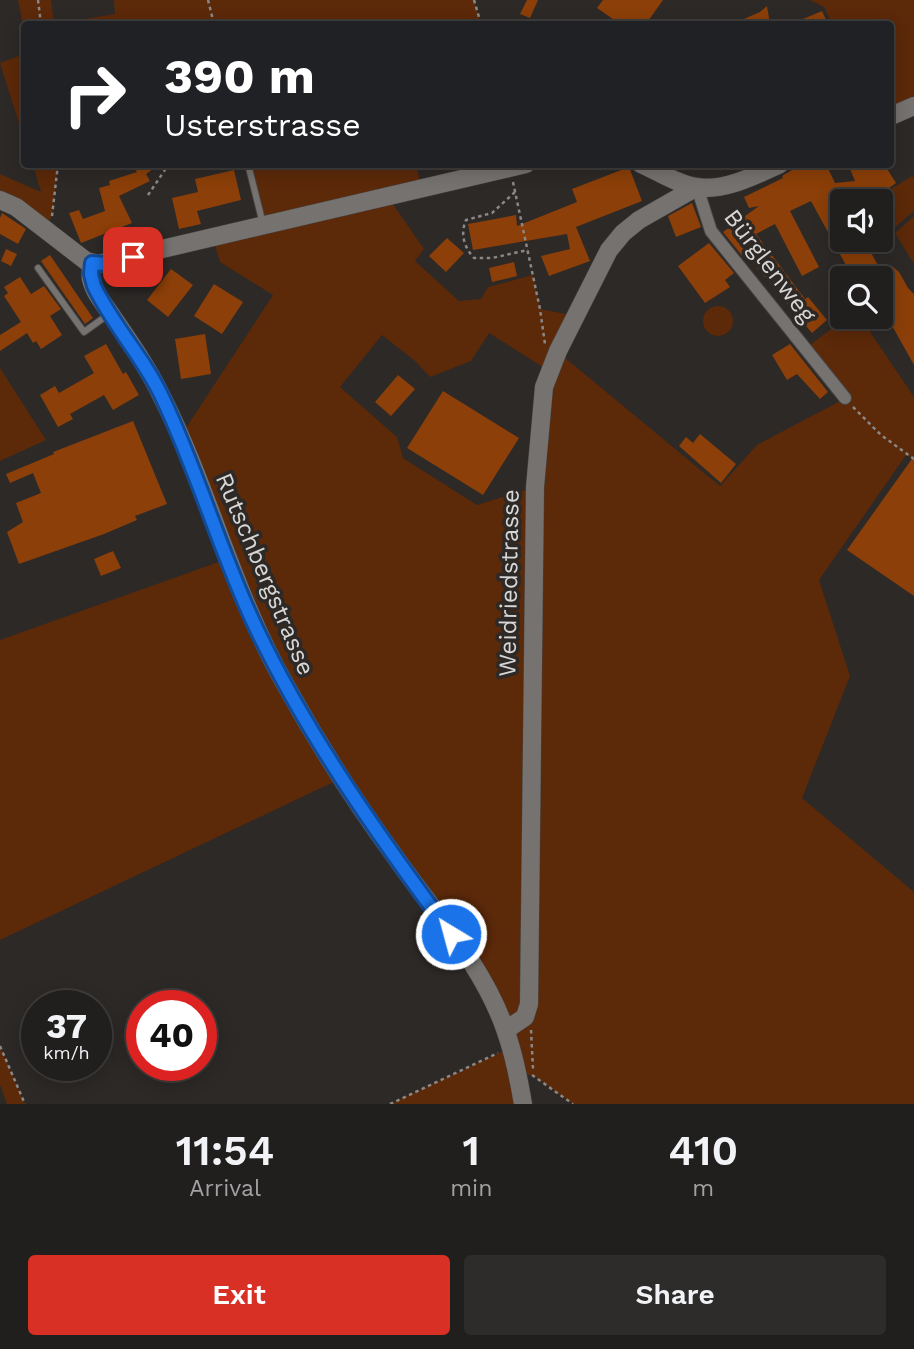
<!DOCTYPE html>
<meta charset="utf-8">
<style>
:root{--surface:#211f1d;--page:#2d2c2a;--text:#f1f3f6;--muted:#a2a2a4;--line:#3e3d3b;--accent:#d93025}
body{margin:0;font-family:"Work Sans",sans-serif;background:var(--page);color:var(--text);height:100vh;display:flex;flex-direction:column;font-size:26px;white-space:nowrap}
*{box-sizing:border-box;margin:0}
p{font-size:23px;color:var(--muted)}
.icon{flex:none;width:38px;height:38px;fill:none;stroke:currentColor;stroke-width:2;stroke-linecap:round;stroke-linejoin:round}
.map{position:relative;height:1104px;overflow:hidden}
.drawer{display:flex;flex-direction:column;background:var(--surface);flex:1}
.drawer>*{flex:none}
.guide{position:absolute;left:21px;top:21px;width:873px;height:147px;border-radius:7px;box-shadow:0 4px 18px #0003,0 0 0 2px var(--line);background:#202124;color:#fff;overflow:hidden}
.tools{position:absolute;left:830px;top:189px;display:grid;gap:14px}
.tools a{display:grid;place-items:center;width:63px;height:63px;border-radius:7px;background:var(--surface);box-shadow:0 4px 18px #0003,0 0 0 2px var(--line);font-size:35px}
.speed{position:absolute;left:21px;top:990px;display:flex;gap:14px;font-size:35px;font-weight:700;text-align:center}
.speed>*{display:grid;place-content:center;width:91px;height:91px;border-radius:50%;background:var(--surface);box-shadow:0 4px 18px #0003,0 0 0 2px var(--line);line-height:1}
.speed small{font-size:18px;font-weight:400}
.speed .limit{border:10px solid #d22;background:#fff;color:#111}
.pin{position:absolute;display:grid;place-items:center;width:60px;height:60px;color:#fff;margin:-30px;border-radius:14px;box-shadow:0 4px 10px #0006}
.me{position:absolute;width:77px;margin:-38px;rotate:323deg;stroke-linejoin:round;filter:drop-shadow(0 0 5px #0008)}
.turn{display:flex;align-items:center;gap:24px;height:147px;padding:0 28px;font-size:32px}
.turn .icon{width:91px;height:91px;stroke-width:2.5}
.turn b{display:block;font-size:49px;line-height:60px}
.eta{display:flex;justify-content:space-evenly;align-items:center;height:119px;text-align:center}
.eta b{font-size:42px;font-weight:600;line-height:49px}
.action{display:flex;gap:14px;margin-top:auto;padding:14px 28px}
.action a{flex:1;height:80px;border-radius:7px;background:var(--accent);color:#fff;font-size:28px;font-weight:600;line-height:80px;text-align:center}
.action a+a{background:var(--page);color:var(--text)}
.map>svg:first-child{display:block}
</style>
<div class="map">
<svg width="914" height="1104" viewBox="0 0 914 1104">
<rect width="100%" height="100%" fill="#2c2927"/>
<g fill="#5c2909" fill-rule="evenodd">
<path d="M18,0H51L54,24L115,14L114,0H474L481,24H24V30Z"/>
<path d="M810,0H914V106L891,116V24H832L824,7Z"/>
<path d="M24,54V139L0,63Z"/>
<path d="M33,165H58L52,216L45,228L0,200V174L41,192Z"/>
<path d="M248,165H416L422,189L388,197L424,249L415,261L459,301L481,299L488,287L533,275L540,309L576,316L558,352L720,486L757,445L844,399L806,348L847,317H860L914,397V459L906,455L819,580L850,676L802,798L914,892V1104H573L533,1075H519L523,1104H390L510,1048L506,1030L342,778L0,940V640L227,559L180,437L273,295L220,262L213,238L263,226ZM489,333L549,371L535,487L477,505L403,458L397,437L340,387L382,335L415,361L430,377L471,361Z"/>
<path d="M912,176L914,178V211L894,228L880,207V201L875,199Z"/>
<path d="M914,216V264L895,233Z"/>
<circle cx="718" cy="321" r="15"/>
<path d="M0,368L46,440L0,461Z"/>
<path d="M0,1046L25,1104H7L0,1085Z"/>
</g>
<g fill="#8c3f08">
<path d="M527,0H538L530,18L520,14Z"/>
<path d="M603,0H663L646,24H620L597,8Z"/>
<path d="M767,6L770,24H732L760,12Z"/>
<path d="M822,11L828,24H791Z"/>
<path d="M133,164H160L146,174L150,181L119,196L132,223L81,243L69,213L79,210L83,219L105,211L99,188L110,185L109,181L137,172Z"/>
<path d="M802,164H826L835,183L855,181L848,164H884L896,183L882,193L881,191L874,195L842,198V240H864L880,269L892,266L899,272L908,288L914,294V365L880,304V278H853L811,201L790,211L819,267L802,276L775,224L756,234L805,299L808,297L827,320L812,333L749,258L746,255L743,257L723,232L759,206L749,208L744,197L783,178L782,176Z"/>
<path d="M629,167L642,201L576,227L590,261L549,276L541,256L570,249L567,234L473,250L468,224L516,215L517,226L577,202L572,189Z"/>
<path d="M234,170L241,200L197,211L201,224L179,229L172,198L198,192L195,179Z"/>
<path d="M692,203L701,227L676,237L668,216Z"/>
<path d="M2,213L26,229L18,244L0,234V218Z"/>
<path d="M447,238L464,253L446,272L429,256Z"/>
<path d="M709,243L734,273L725,280L730,287L705,303L678,266Z"/>
<path d="M6,249L17,254L11,266L1,261Z"/>
<path d="M50,255L93,318L85,324L41,261Z"/>
<path d="M514,262L517,276L492,282L489,268Z"/>
<path d="M171,269L193,285L168,317L147,300Z"/>
<path d="M20,277L31,294L44,286L61,309L50,316L62,335L41,349L36,341L33,343L27,333L0,351V335L21,322L4,296L8,293L4,287Z"/>
<path d="M214,284L243,302L222,334L194,316Z"/>
<path d="M205,334L211,374L181,379L175,339Z"/>
<path d="M106,344L123,374L126,372L139,395L113,410L104,395L70,414L73,419L58,427L40,395L55,386L59,393L94,373L84,356Z"/>
<path d="M790,344L828,392L820,399L797,374L787,380L772,355Z"/>
<path d="M398,375L415,389L391,416L375,402Z"/>
<path d="M443,391L519,438L483,495L407,448Z"/>
<path d="M133,421L167,504L135,516L137,520L104,534L19,564L7,532L23,522L16,503L41,493L33,473L10,483L6,474L54,454L53,452Z"/>
<path d="M700,434L736,464L721,483L679,446L686,437L693,443Z"/>
<path d="M914,456V596L847,550Z"/>
<path d="M113,551L121,568L101,576L94,559Z"/>
</g>
<g fill="none" stroke-linecap="round" stroke-linejoin="round">
<g stroke="#474443" stroke-width="8">
<g id="lane">
<path d="M248,164L263,224"/>
<path d="M38,268L84,332L109,314"/>
</g>
</g>
<g stroke="#474443" stroke-width="14">
<path id="street" d="M697,187L711,231L845,398"/>
</g>
<g stroke="#474443" stroke-width="19">
<g id="secondary">
<path d="M891,116L914,106"/>
<path d="M641,164C659,172 677,184 696,187C724,192 756,175 780,164"/>
<path d="M0,200L16,207L86,261L98,264L526,164"/>
<path d="M92,263C91,269 90,274 91,279C94,293 105,305 112,316C130,342 148,368 162,397C209,490 233,593 285,684C318,744 356,803 396,858C435,914 484,966 506,1032C514,1055 519,1080 523,1104"/>
<path d="M506,1030L525,1017L529,1004L535,487L544,387L558,351L609,250L623,233L639,220L697,187"/>
</g>
</g>
<g stroke="#8a8886" stroke-width="2.5" stroke-dasharray="3.5 3.5" stroke-linecap="butt">
<path d="M38,0L41,24"/>
<path d="M208,0L214,24"/>
<path d="M474,0L481,24"/>
<path d="M513,182L540,309L545,344"/>
<path d="M515,192L492,213L466,220C460,234 464,247 474,258H492L528,250"/>
<path d="M148,195L169,164"/>
<path d="M52,216L58,164"/>
<path d="M853,407L881,435L914,459"/>
<path d="M531,1030L533,1069"/>
<path d="M0,1046L25,1104"/>
<path d="M532,1075L573,1104"/>
<path d="M390,1104L498,1053"/>
</g>
<use href="#lane" stroke="#757270" stroke-width="6"/>
<use href="#street" stroke="#757270" stroke-width="12"/>
<use href="#secondary" stroke="#757270" stroke-width="18"/>
</g>
<g fill="none" stroke-linecap="round" stroke-linejoin="round">
<g stroke="#114b97" stroke-width="18">
<path id="route" d="M133,257L105,264L92,263L91,274L94,286C113,326 145,359 163,399C199,475 221,555 257,630C309,738 380,838 451,934"/>
</g>
<use href="#route" stroke="#1a73e8" stroke-width="12"/>
</g>
<g text-anchor="middle" dominant-baseline="central" stroke-width="7" stroke-linejoin="round" paint-order="stroke">
<g font-size="24" fill="#d8d6d5" stroke="#2c2927">
<text transform="translate(770 266) rotate(53)">Bürglenweg</text>
<text transform="translate(265 574) rotate(67)">Rutschbergstrasse</text>
<text transform="translate(509 583) rotate(-89)">Weidriedstrasse</text>
</g>
</g>
</svg>
<div class="tools">
<a><svg class="icon" aria-label="sound" viewBox="0 0 24 24"><path d="M4 9h4l5-4v14l-5-4H4zM17 9q2 3 0 6"/></svg></a>
<a><svg class="icon" aria-label="search" viewBox="0 0 24 24"><circle cx="10" cy="10" r="6"/><path d="M15 15l6 6"/></svg></a>
</div>
<div class="speed"><div>37<small>km/h</small></div><div class="limit">40</div></div>
<div class="pin" style="left:133px;top:257px;background:#d93025"><svg class="icon" aria-label="arrive" viewBox="0 0 24 24"><path d="M6 21V4h12l-3 4 3 4H6"/></svg></div>
<svg class="me" style="left:451px;top:934px" viewBox="-20 -20 40 40"><circle r="17" fill="#1a73e8" stroke="#fff" stroke-width="3"/><path d="M0-11L8 9 0 5-8 9z" fill="#fff"/></svg>
<div class="guide">
<div class="turn"><svg class="icon" aria-label="right" viewBox="0 0 24 24"><path d="M7 20v-9h11M14 6l5 5-5 5"/></svg><div><b>390 m</b>Usterstrasse</div></div>
</div>
</div>
<section class="drawer">
<div class="eta">
<div><b>11:54</b><p>Arrival</p></div>
<div><b>1</b><p>min</p></div>
<div><b>410</b><p>m</p></div>
</div>
<div class="action"><a>Exit</a><a>Share</a></div>
</section>
